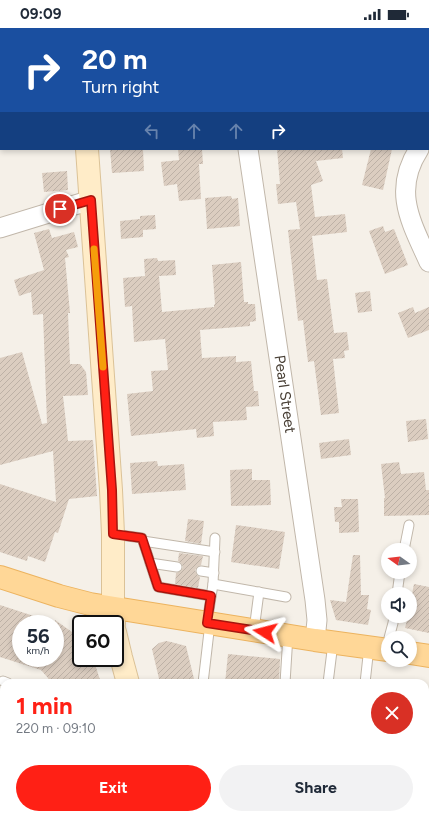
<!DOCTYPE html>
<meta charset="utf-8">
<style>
:root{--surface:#fff;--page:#f2f2f3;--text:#1f2937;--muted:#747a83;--accent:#ff2015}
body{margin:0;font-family:Figtree,sans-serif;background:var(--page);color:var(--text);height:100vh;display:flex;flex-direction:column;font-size:15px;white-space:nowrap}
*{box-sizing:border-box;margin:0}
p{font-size:13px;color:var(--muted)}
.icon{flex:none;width:22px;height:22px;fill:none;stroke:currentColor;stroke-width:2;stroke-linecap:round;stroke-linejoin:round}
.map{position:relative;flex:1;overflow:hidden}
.sheet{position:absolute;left:0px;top:651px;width:429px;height:140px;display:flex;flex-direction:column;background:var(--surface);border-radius:12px 12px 0 0;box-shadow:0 2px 6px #0003}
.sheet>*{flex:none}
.hud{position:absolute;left:0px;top:0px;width:429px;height:122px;box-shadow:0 2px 6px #0003;background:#1a4fa0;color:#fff;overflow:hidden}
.needle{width:26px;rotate:285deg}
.tools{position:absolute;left:381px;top:515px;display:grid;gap:8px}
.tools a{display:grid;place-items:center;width:36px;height:36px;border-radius:50%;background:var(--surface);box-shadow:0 2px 6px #0003;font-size:20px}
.speed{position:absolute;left:12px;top:587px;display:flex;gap:8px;font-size:20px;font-weight:700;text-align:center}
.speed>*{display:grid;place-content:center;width:52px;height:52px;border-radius:50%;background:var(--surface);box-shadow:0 2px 6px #0003;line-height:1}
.speed small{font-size:10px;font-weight:400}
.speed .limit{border:2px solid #111;border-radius:6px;background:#fff;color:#111}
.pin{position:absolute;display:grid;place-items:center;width:34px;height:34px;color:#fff;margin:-17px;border:2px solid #fff;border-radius:50%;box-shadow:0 1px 4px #0007}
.me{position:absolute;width:44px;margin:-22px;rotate:279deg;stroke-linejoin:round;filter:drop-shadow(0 0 3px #0008)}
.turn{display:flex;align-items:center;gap:14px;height:84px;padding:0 16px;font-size:18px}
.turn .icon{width:52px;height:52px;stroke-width:2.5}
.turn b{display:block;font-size:28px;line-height:34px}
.lanes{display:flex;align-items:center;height:38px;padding:0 16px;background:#0003;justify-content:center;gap:20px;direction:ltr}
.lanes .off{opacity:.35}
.round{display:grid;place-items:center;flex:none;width:42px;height:42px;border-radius:21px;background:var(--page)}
.head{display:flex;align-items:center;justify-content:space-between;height:68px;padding:0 16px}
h1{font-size:24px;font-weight:700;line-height:30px;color:var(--accent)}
.action{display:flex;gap:8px;margin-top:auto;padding:8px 16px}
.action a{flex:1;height:46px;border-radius:24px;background:var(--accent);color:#fff;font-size:16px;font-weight:700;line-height:46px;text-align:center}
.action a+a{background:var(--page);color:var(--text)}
.status{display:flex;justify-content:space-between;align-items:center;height:28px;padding:0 20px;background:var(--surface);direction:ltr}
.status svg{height:11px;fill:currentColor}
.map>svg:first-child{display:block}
</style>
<div class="status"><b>09:09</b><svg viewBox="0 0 49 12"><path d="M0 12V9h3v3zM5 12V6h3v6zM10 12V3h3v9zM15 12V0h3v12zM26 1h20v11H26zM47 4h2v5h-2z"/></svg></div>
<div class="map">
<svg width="429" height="791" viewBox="0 0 429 791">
<defs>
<pattern id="building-hatch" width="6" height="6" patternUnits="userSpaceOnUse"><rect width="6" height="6" fill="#dbcdc0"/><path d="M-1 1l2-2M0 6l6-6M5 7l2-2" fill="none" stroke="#bdb1a6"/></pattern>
</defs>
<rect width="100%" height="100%" fill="#f5f0e8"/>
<g fill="url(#building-hatch)">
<path d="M110,121H143L144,143L112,145Z"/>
<path d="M178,121H202L203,136H199L201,171L179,173L177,156L164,158L161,134L179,132Z"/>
<path d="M277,121H342L343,130L316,133L323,153L311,157L315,189L345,186L347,204L312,208L317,252L327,251L334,305L347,304L349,322L344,323L345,330L333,331L339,385L321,387L314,333L308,334L303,292L298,293L288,202L300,201L296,174L278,176L276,156H280Z"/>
<path d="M371,121H392L383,162L362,157Z"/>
<path d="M67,143L68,162L44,164L42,145Z"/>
<path d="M231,168L232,171L238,170L240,198L207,201L205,170Z"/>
<path d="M155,187L156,201L143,202V209L121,211L120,193L140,191V188Z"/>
<path d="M383,198L385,204L394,201L408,237L385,246L369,203Z"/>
<path d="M49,201L52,210L74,204L78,219L66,222L69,229L65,230L70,285H68L70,336H80L86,344L88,367L63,368L68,413L93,412L97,468L69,471L58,505L55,504L45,534L28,528L27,533L0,524V456L56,474L53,423L0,437V330L22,324L42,396L47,395L43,286L33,287L31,264L19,268L14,252L44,242L34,205Z"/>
<path d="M157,230L158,233L175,232L176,247L159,248L162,284L214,279V277L215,276L212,237L241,234L244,274H248V276H255L256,293L250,294V298L200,302L202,330L236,328V334L251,333L254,363H258L259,378L246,379L247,392L213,394L214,408L197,410L196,401L131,408L127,366L153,363L151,343L168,342L165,311L134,314L132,278L125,279L123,250L145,248L144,231Z"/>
<path d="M370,263L372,283L358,285L355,265Z"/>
<path d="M413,279L415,285L429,279V302L408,310L398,285Z"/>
<path d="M426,391L428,411L408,414L406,393Z"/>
<path d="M349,411L351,427L321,431L319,415Z"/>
<path d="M157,433L158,438L184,436L186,462L132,466L130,435Z"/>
<path d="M399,434L401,446L424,444L426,462H429V487L384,488V470H385L381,436Z"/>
<path d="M252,441V452H270L271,477L231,478L230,442Z"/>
<path d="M341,471H358L359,504L339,505V494H335L334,479H342Z"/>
<path d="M188,491L204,493L201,516L185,513Z"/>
<path d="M236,497L285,504L279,541L231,534Z"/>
<path d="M179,525L203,528L201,537L197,539L195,542L197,547L200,549L198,560L175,556L176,545L181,543L183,539L181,535L178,533Z"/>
<path d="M353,527H360L361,567H369L367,581L371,582L368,597L336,592L330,572L346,574Z"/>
<path d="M414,556L429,559V605L405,600L408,588H410V576Z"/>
<path d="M0,577L49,593V596H21V630H55V592L72,604L81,612V630H93L101,655H50L48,650L41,642L0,629Z"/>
<path d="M166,613L171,614L186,618L195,655H160L152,621L159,615Z"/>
<path d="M228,626L280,631L279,655H225Z"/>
</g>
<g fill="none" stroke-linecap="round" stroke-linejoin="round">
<g stroke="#c1b7aa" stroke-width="11">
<g id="lane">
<path d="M113,506L142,510L158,559L211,568"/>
<path d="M143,513L215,524"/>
<path d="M404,522L409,497"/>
<path d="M150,535L177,539"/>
<path d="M201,543L214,545"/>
<path d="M213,556L286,569"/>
<path d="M397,566L400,544"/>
<path d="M207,595L213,556L215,510"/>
<path d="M254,602L259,564"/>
<path d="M389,610L393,595L394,588"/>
<path d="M3,653L8,655"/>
<path d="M203,655L210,595"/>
<path d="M285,655L288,607"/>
<path d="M328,655L333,615"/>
<path d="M365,655L369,619"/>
<path d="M247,787L251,791"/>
<path d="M377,787L378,791"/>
</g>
</g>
<g stroke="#c1b7aa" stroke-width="21">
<g id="street">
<path d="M232,0V1"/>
<path d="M420,0L421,1"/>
<path d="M157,1L160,0"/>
<path d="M428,17L429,19"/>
<path d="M0,27H1"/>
<path d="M428,111L429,110"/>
<path d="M248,121L315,572L317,592L315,612"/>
<path d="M419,121C392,163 411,194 429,234"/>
<path d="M0,200L91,172"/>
</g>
</g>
<g stroke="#dbc297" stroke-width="24">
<g id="secondary">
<path d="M78,0V1"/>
<path d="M87,121L111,462L113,506V580L114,596"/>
<path d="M115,604L121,629L128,655"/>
<path d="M168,787L169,791"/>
</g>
</g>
<g stroke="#ecb35f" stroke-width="24">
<g id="primary">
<path d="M0,549L59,568L90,576L315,612L388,622"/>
<path d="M410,625L429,628"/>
</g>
</g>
<use href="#lane" stroke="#fff" stroke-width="9"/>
<use href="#street" stroke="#fff" stroke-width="19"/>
<use href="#secondary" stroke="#ffecc8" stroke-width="22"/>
<use href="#primary" stroke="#ffd797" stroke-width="22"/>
</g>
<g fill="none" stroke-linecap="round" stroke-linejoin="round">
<g stroke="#a6150e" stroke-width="10">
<path id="route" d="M60,181L91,172L112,462L113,506L142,510L158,559L211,568L207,595L265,604"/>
</g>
<use href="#route" stroke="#ff2015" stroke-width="7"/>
<path stroke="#f59e0b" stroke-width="7" d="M94,221L103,339"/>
</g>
<g text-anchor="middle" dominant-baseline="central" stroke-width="3" stroke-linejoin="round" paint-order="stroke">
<g font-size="15" fill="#494036" stroke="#fff">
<text transform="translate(285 366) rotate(82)">Pearl Street</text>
</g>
</g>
</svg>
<div class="tools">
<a><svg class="needle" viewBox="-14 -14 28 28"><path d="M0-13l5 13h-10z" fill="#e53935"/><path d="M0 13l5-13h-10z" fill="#747a83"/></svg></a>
<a><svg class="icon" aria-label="sound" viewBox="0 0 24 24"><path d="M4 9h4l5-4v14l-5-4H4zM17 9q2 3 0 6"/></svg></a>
<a><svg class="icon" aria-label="search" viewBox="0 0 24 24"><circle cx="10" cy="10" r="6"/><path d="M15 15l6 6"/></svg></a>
</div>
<div class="speed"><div>56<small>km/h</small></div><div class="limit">60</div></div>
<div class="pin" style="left:60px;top:181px;background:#d93025"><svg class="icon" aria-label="arrive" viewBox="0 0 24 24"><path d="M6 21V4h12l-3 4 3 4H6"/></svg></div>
<svg class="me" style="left:265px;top:604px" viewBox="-20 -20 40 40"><path d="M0-17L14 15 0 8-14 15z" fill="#ff2015" stroke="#fff" stroke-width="4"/></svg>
<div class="hud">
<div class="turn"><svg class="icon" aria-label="right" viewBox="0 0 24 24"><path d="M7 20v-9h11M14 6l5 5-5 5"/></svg><div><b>20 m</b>Turn right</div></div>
<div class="lanes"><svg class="icon off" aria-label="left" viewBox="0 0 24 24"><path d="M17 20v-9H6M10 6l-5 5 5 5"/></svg><svg class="icon off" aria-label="ahead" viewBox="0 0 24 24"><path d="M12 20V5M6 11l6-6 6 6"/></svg><svg class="icon off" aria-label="ahead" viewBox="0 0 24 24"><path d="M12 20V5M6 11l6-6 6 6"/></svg><svg class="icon" aria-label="right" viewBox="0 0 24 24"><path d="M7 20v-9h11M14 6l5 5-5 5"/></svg></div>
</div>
<section class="sheet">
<div class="head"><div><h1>1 min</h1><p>220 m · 09:10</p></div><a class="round" style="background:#d93025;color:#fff"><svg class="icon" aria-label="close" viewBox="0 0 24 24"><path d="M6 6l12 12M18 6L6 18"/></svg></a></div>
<div class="action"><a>Exit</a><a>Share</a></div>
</section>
</div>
